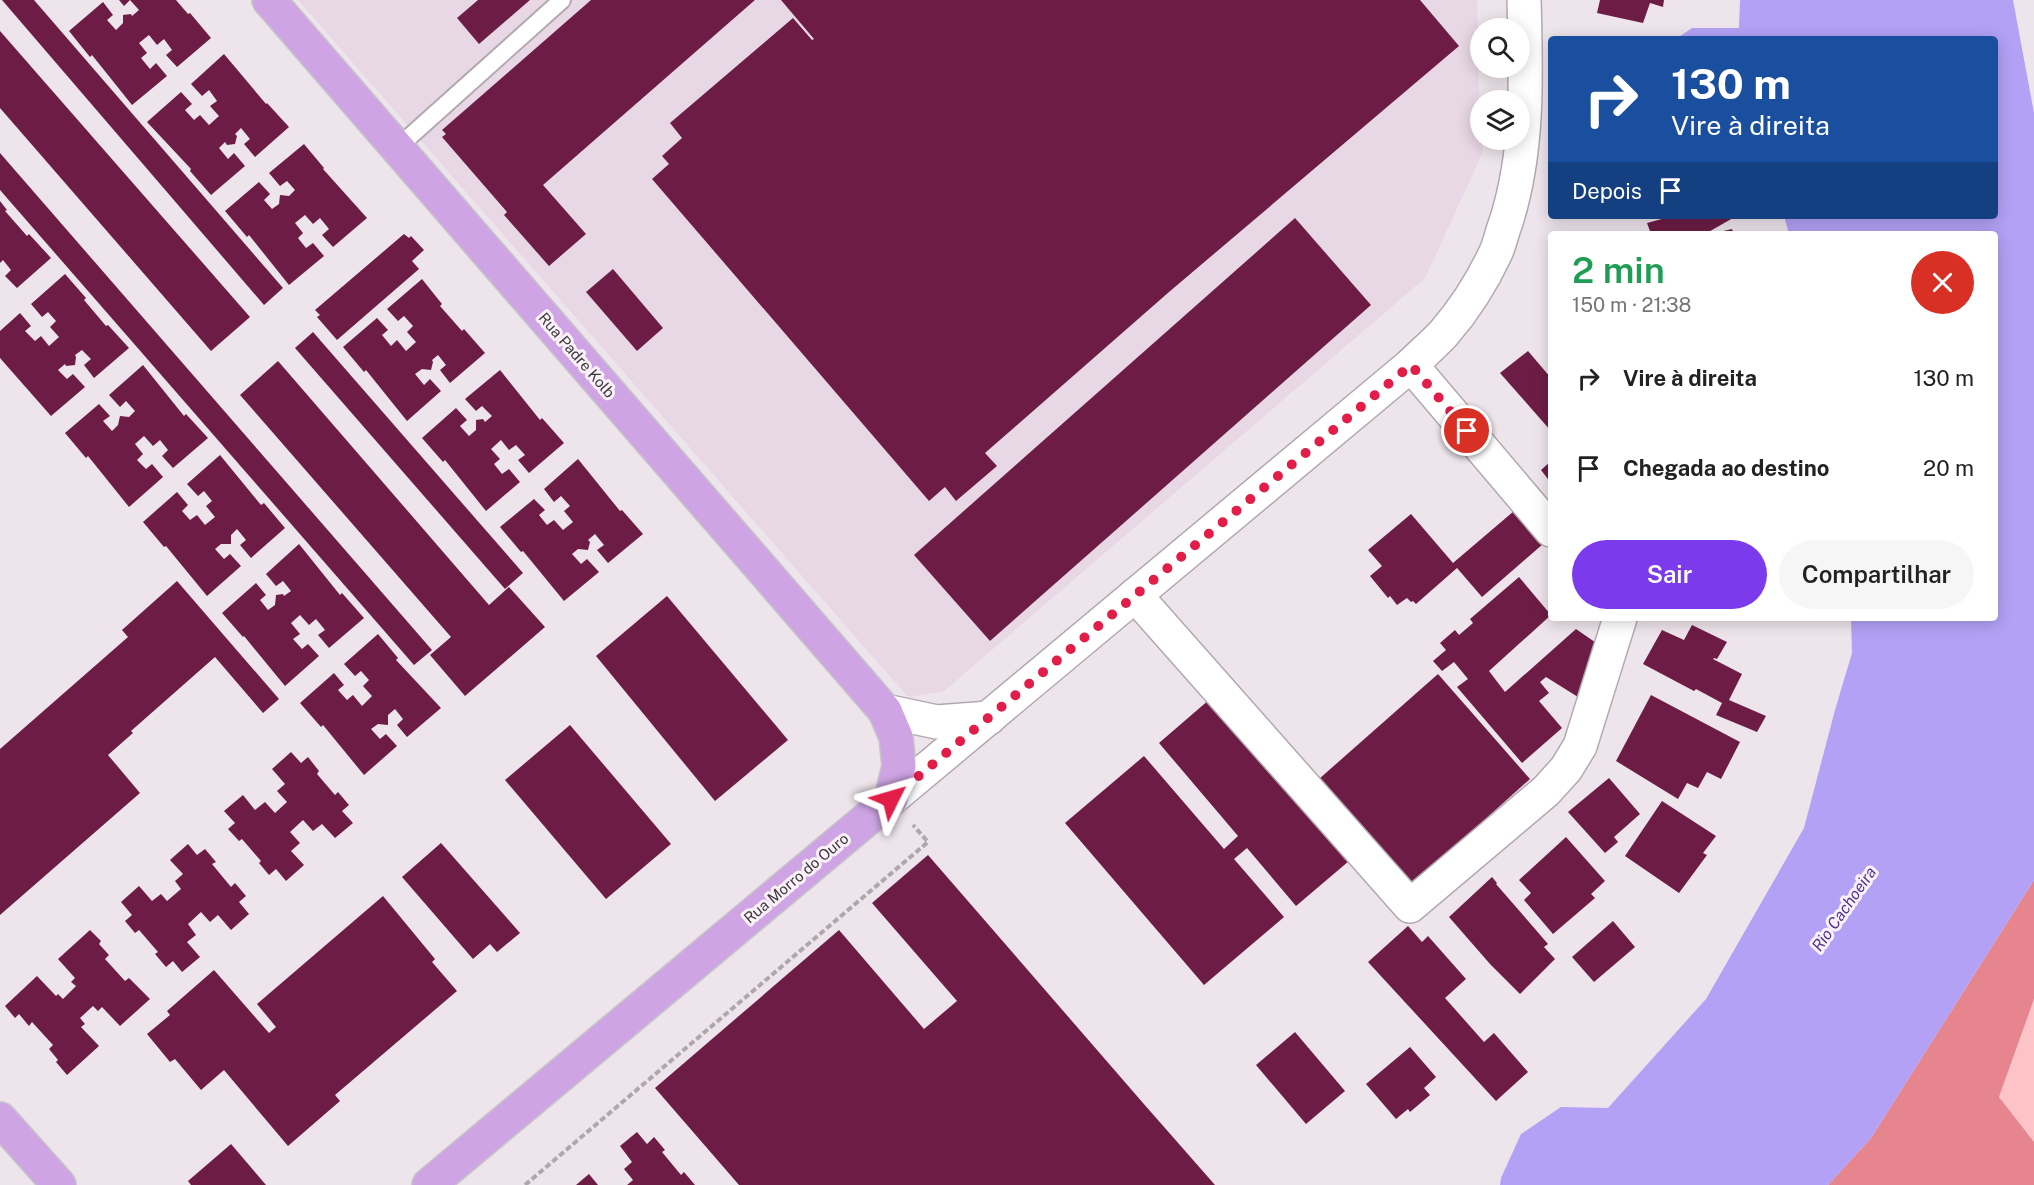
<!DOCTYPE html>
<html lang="pt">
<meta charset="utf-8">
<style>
:root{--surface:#fff;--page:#f6f6f6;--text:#222;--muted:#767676;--accent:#7c3aed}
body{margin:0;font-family:"Public Sans",sans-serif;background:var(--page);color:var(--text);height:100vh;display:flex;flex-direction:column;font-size:22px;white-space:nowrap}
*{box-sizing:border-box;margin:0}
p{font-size:20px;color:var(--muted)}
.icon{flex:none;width:33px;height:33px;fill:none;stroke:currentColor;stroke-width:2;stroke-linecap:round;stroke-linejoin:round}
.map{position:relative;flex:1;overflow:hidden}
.details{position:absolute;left:1548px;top:231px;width:450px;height:390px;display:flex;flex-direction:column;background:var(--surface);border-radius:6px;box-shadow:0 3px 15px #0003}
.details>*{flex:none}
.guide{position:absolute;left:1548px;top:36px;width:450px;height:183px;border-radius:6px;box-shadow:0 3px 15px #0003;background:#1a4fa0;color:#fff;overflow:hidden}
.controls{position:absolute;left:1470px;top:18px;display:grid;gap:12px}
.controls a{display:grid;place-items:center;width:60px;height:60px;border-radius:50%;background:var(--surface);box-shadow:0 3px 15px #0003;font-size:30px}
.pin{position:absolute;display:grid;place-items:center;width:51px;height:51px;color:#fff;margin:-26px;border:3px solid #fff;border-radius:50%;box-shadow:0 2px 6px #0007}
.me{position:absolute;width:66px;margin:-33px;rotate:50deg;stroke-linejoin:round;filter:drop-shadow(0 0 4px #0008)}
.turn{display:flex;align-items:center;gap:21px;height:126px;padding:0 24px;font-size:27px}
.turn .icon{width:78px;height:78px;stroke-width:2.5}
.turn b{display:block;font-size:42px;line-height:51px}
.then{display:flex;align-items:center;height:57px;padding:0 24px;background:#0003;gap:12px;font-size:22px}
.round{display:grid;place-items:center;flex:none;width:63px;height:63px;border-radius:32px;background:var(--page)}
.headline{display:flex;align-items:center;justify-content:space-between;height:102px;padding:0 24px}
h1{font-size:36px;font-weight:600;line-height:45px;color:#1e9e55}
.button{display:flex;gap:12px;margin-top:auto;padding:12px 24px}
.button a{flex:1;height:69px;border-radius:36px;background:var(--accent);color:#fff;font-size:24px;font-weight:600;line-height:69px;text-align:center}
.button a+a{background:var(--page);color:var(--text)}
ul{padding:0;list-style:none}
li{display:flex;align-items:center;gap:18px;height:90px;padding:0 24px}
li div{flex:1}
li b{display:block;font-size:22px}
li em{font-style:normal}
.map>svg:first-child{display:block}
</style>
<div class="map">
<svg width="2034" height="1185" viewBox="0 0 2034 1185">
<rect width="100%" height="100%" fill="#eee4eb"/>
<path fill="#e8d7e4" d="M298,0H1477L1480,140H1482L1483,152L1425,278L944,691L908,697Z"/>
<path fill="#fec3c7" d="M2034,999V1142L1999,1097Z"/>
<path fill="#e7858f" d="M2034,880V999L1999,1097L2034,1142V1185H1828L1871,1138Z"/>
<path fill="#b2a1f5" d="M1740,0H2013L2034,113V880L1871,1138L1828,1185H1500L1501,1178L1521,1134L1561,1107L1608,1108L1706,999L1804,828L1835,710L1852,653L1851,618H1995V234H1789L1784,216H1995V39H1676L1692,28H1739Z"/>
<g fill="#6d1d45">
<path d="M2,0H34L283,288L264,305Z"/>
<path d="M119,0H176L188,14L190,13L211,38L177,67L166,55L172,50L164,39L157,45L149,35L139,43L147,53L141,58L150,69L156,63L167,76L132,105L92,55L90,57L69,31L103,2L113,15L107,20L116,30L123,23V15L131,14L132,16L139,10L130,0L124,6Z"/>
<path d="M478,0H530L479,44L457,18Z"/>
<path d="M591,0H755L543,185L586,234L549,266L504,215L507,212L442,137L446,134L442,130Z"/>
<path d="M781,0H1420L1459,46L1169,292L985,453L997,466L956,501L945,487L929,501L652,179L669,164L662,156L682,138L670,123L793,18L812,40L814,39Z"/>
<path d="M1600,0H1664L1663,7L1650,3L1643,23L1597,13Z"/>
<path d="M0,31L250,317L211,351L0,108Z"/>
<path d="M224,54L266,104L267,103L289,127L255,157L244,144L250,139L241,128L235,134L237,136L235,144L227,145L225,142L219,148L228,159L234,153L245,166L211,195L190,171L191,169L147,122L181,92L192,104L185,110L194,120L200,115L209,125L219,116L210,106L217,101L209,90L202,96L191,84Z"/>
<path d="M304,144L324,168L323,169L367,218L333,247L322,235L329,229L320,218L313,224L305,215L295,223L303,233L298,238L306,248L313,243L324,256L289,285L249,235L247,237L225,211L259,182L270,194L264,200L272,209L279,204L280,195L289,196L295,190L287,181L280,186L269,173Z"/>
<path d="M0,153L432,650L414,665L0,190Z"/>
<path d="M0,201L7,210L5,211L27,236L29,234L51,258L17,288L5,276L11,270L3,260L0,263Z"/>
<path d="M1673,216H1731L1733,218L1705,234H1700L1699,231L1689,234H1651L1647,223Z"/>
<path d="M1295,218L1371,305L990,641L914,555Z"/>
<path d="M1732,229L1734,234H1715V233Z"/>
<path d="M404,234L409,238L411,236L424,250L412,261L419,269L337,340L317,317L320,315L315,310Z"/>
<path d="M613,269L663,328L637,351L586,292Z"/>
<path d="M65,274L86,298L84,300L106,326L108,325L129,348L94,378L84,365L91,359L82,350L75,355L76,357L75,365L66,366L65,364L58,370L67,379L73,374L85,387L51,416L0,358V331L20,313L31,326L25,331L35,341L41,336L49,346L59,337L50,327L56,321L48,312L42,317L31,304Z"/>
<path d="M422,279L442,304L440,306L462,331L464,329L485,353L450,383L440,370L446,365L438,355L432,360L433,362L431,370L422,369L415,374L424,385L430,379L441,391L407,421L366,370L364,372L343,347L377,318L388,330L382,335L391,346L397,340L406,351L416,342L407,332L413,326L404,316L398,321L387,309Z"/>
<path d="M313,332L523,573L505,589L295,348Z"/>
<path d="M1528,351L1551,378V431L1500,373Z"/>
<path d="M278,361L489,605L509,587L545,627L465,696L430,655L451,637L240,395Z"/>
<path d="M143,365L184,416L186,414L208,438L173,468L162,456L168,450L160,440L153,446L144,436L135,444L143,454L137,460L146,469L152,464L163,477L129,507L88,456L86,458L65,433L99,404L110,416L103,421L112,431L118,425L120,416L129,417L135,411L126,401L120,407L109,395Z"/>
<path d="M500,370L540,420L542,418L564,443L529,473L518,460L525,455L516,445L509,450L501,440L491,449L500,459L494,464L502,474L509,469L520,482L486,511L445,460L443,462L422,438L456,408L467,420L460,426L469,436L476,430V420L483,419L485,422L492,416L482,406L476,411L465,399Z"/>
<path d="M220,455L261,505L264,503L285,528L251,558L240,545L246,540L237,529L231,535V544H221L215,549L224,559L230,554L241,566L207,596L166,546L164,547L143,522L177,492L188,505L182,511L190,520L197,515L205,525L215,517L206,506L212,501L204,491L198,496L187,484Z"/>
<path d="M578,459L620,511L622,510L643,534L608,563L597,550L604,545L595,534L588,540L590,542L588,550L578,549L572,554L581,564L587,559L599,572L564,601L523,551L521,552L500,527L534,499L545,510L539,515L547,525L554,520L563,530L573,522L564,511L570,506L561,496L554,502L544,489Z"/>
<path d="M1551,461V483L1541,470Z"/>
<path d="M1514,511L1543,544L1482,597L1457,568L1416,604L1413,601L1411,602L1407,598L1397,605L1390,596L1388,598L1370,576L1382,566L1368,550L1411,514L1453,563Z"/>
<path d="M299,544L340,595L342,593L364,618L329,648L318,635L325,630L316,619L309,625L300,615L291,623L300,634L293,639L302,649L308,644L319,656L285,686L244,636L243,637L222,613L256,583L266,595L260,600L268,610L275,605L276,595L283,594L284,596L291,591L283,581L276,586L266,574Z"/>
<path d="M1519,577L1551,615L1489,671L1505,692L1576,629L1602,647L1586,702L1546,677L1540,682L1549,693L1539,701L1562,728L1522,763L1457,687L1468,679L1454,662L1442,671L1433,661L1446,650L1440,643L1455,630L1459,635L1473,623L1470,619Z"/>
<path d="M177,581L279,699L263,713L215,657L131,731L133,733L108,755L140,793L0,915V749L128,637L122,630Z"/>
<path d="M667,596L788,740L715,801L596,656Z"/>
<path d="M1692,625L1727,642L1717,659L1714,658L1713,659L1742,674L1729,700L1766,716L1757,732L1716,715L1722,703L1696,689L1694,691L1643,664L1662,630L1684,640Z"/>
<path d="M378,634L398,658L396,660L441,708L407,737L397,725L403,719L395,709L388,715V725L378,724L371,729L380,739L386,734L397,746L364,775L323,725L321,727L300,703L334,673L344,685L338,690L347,700L353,695L362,706L372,696L363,686L369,680L361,671L355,676L344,664Z"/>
<path d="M1438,674L1530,779L1413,884L1319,779Z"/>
<path d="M1651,695L1740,742L1721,779L1707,772L1698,788L1687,783L1678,799L1616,761Z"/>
<path d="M1210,699L1349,861L1296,906L1247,848L1234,859L1284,917L1204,985L1065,823L1144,756L1224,849L1238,836L1159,743Z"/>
<path d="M570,725L671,844L606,899L505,780Z"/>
<path d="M291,752L301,763L308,757L319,771L317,774L335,795L338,792L349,805L342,811L353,823L335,838L322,824L313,831L303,820L290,832L300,843L291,851L304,865L286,881L276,869L269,875L259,863L261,861L242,839L239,841L228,829L235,823L224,811L243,795L255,810L265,802L275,813L287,802L277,791L285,784L272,769Z"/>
<path d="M1609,778L1640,814L1614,837L1618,842L1605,853L1568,812Z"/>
<path d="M1662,801L1716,836L1703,853L1707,855L1679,893L1625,856Z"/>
<path d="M1566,837L1605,881L1591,894L1595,898L1553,934L1524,900L1531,893L1519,880Z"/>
<path d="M441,843L520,933L497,952L490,944L473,959L402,877Z"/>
<path d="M188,844L197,855L205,849L216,862L212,864L231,887L235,883L246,896L239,902L249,914L231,930L218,915L210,922L201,912L188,924L196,935L187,942L200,957L182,972L173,961L166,967L155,954L158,952L139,930L135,933L125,921L132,915L121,902L139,886L152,901L161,894L167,901L181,889L175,881L183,874L170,860Z"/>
<path d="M928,855L1143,1103L1215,1185H739L655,1088L839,930L924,1029L957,1001L872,903Z"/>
<path d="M1492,877L1497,883L1496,884L1548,944L1544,947L1555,959L1520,994L1490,964L1449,917Z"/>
<path d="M383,896L435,959L432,962L457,991L335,1095L340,1101L288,1146L224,1070L201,1090L175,1059L170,1062L147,1034L170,1015L167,1011L214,970L269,1033L276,1027L257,1004Z"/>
<path d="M1613,921L1635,947L1594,982L1572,957Z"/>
<path d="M1408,926L1422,942L1428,936L1466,979L1445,998L1484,1042L1494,1033L1528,1072L1496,1101L1368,962Z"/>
<path d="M90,930L101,941L99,944L109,955L105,959L125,981L129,978L150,999L120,1026L102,1007L98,1011L93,1006L80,1018L85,1024L81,1027L99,1046L67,1075L56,1062L58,1060L49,1049L53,1045L32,1022L29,1026L19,1014L15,1018L5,1006L37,976L56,996L58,994L63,999L76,986L71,982L75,978L58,959Z"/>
<path d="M1295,1032L1345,1091L1306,1124L1256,1065Z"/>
<path d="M1410,1047L1436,1077L1424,1088L1430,1095L1410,1112L1408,1109L1396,1119L1366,1084Z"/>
<path d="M637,1132L647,1144L654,1137L665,1150L662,1152L681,1175L684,1172L695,1185H627L633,1180L624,1169L632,1162L620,1146Z"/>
<path d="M231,1144L266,1185H191L188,1181Z"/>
<path d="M589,1174L598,1185H576Z"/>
</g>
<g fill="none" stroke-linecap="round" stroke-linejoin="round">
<g stroke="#b2a8b0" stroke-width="20">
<path id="lane" d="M397,148L562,0"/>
</g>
<g stroke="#b2a8b0" stroke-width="36">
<g id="street">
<path d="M1411,365L1551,530"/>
<path d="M1135,595L1410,906L1546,791L1566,769L1580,746L1620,618"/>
<path d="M885,711L937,722L989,718"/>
<path d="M891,799L1411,365C1422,354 1434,344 1444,333C1464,310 1483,280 1496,252C1500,243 1502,232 1506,222C1529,150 1526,74 1524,0"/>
</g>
</g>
<g stroke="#c8c7c8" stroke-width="36">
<g id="primary">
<path d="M269,0L885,711L896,737L899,766L891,799L429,1185"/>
<path d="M0,1119L59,1185"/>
</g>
</g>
<path stroke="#afa7ad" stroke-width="4" stroke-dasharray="6 3" stroke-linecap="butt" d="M525,1185L928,842L913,825"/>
<use href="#lane" stroke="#fff" stroke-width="16"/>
<use href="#street" stroke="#fff" stroke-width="33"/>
<use href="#primary" stroke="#cea4e4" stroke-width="33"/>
</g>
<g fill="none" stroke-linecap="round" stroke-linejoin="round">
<path stroke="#e11d48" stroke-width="10" stroke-dasharray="0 18" d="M891,799L1411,365L1467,431"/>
</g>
<g text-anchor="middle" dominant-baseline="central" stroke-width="6" stroke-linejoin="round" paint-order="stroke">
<g font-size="15" fill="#3c383b" stroke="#fbf1f9">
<text transform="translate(577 355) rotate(49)">Rua Padre Kolb</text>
<text transform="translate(796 878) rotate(-40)">Rua Morro do Ouro</text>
</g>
<g font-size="16" font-style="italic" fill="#513494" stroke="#fbf1f9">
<text transform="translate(1844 909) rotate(-55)">Rio Cachoeira</text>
</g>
</g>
</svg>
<div class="controls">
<a><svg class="icon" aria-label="search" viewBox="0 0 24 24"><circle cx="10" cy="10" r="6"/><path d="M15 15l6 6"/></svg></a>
<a><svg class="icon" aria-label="layers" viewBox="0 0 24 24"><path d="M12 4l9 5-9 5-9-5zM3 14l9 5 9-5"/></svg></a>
</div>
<div class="pin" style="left:1467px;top:431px;background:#d93025"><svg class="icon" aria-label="arrive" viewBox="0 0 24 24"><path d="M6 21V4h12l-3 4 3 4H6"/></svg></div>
<svg class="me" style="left:891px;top:799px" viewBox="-20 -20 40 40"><path d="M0-17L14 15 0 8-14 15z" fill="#e11d48" stroke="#fff" stroke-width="4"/></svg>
<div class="guide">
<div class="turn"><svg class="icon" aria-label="right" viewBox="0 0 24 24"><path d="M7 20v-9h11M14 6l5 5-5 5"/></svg><div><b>130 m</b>Vire à direita</div></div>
<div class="then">Depois<svg class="icon" aria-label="arrive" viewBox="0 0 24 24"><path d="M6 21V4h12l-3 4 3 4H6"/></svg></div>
</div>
<section class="details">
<div class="headline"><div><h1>2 min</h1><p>150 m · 21:38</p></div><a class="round" style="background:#d93025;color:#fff"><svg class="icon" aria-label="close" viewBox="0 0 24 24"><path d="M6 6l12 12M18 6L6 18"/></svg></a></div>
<ul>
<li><svg class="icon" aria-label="right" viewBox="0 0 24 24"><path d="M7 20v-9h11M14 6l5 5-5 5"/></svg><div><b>Vire à direita</b></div><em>130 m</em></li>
<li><svg class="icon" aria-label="arrive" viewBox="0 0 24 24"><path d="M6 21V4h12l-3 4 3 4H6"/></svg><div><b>Chegada ao destino</b></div><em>20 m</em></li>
</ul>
<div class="button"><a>Sair</a><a>Compartilhar</a></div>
</section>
</div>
